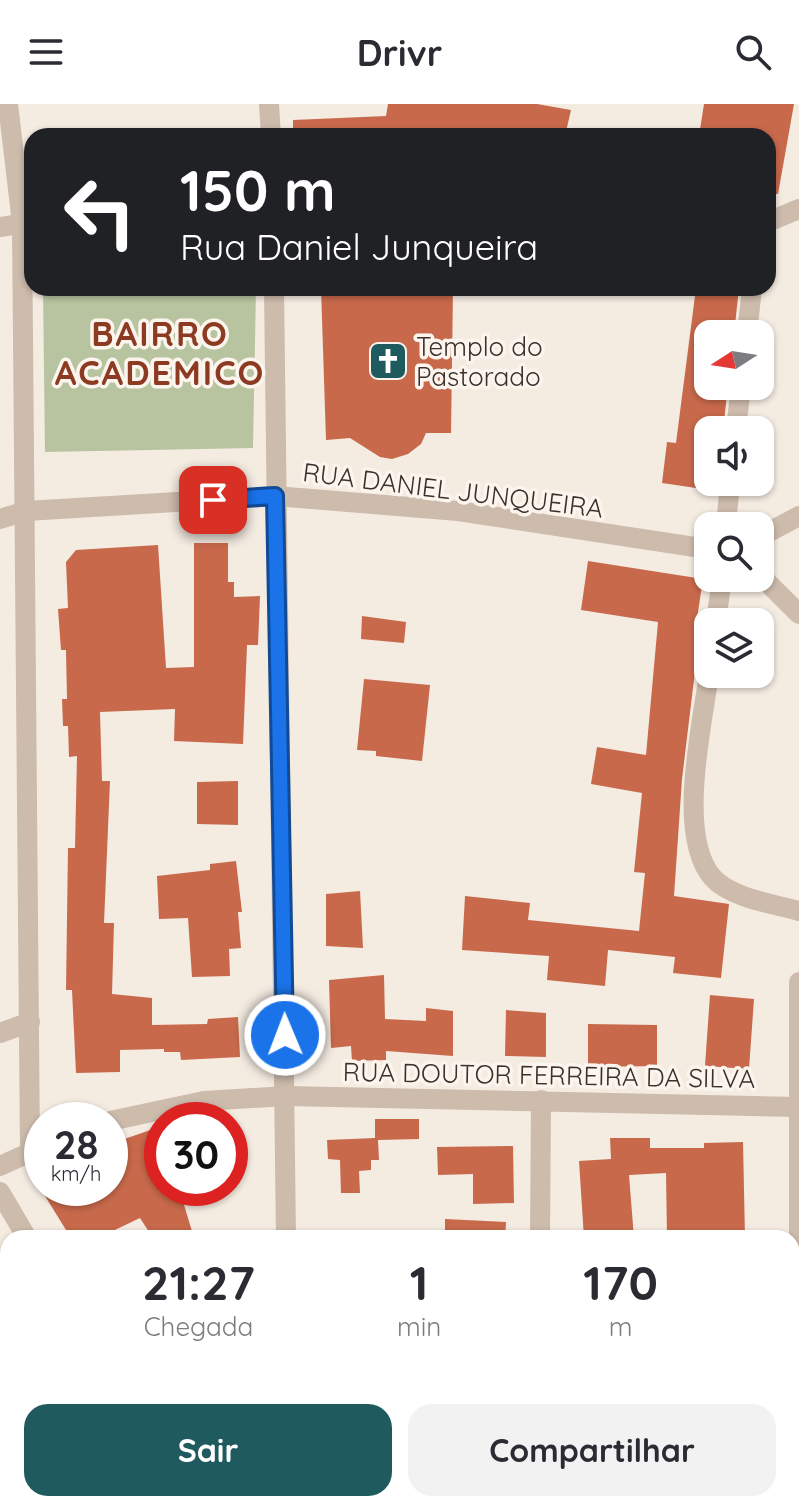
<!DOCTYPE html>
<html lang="pt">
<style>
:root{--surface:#fff;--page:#f2f2f3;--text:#2b2b33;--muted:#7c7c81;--accent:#1f5a5e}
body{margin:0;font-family:Quicksand,sans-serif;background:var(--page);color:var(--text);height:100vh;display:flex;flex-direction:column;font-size:30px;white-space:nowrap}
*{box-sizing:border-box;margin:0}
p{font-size:26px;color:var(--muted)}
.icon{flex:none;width:44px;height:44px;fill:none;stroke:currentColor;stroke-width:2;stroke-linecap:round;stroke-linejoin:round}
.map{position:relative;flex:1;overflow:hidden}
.sheet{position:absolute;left:0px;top:1126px;width:800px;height:282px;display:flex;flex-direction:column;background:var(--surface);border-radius:24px 24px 0 0;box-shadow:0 2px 6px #0004}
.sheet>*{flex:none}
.top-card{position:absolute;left:24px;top:24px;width:752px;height:168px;border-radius:24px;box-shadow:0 2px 6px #0004;background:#202124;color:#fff;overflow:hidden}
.needle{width:52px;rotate:258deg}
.tools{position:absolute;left:694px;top:216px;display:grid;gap:16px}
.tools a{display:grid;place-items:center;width:80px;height:80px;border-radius:16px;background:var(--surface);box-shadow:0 2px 6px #0004;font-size:40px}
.speed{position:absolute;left:24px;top:998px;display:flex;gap:16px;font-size:40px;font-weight:700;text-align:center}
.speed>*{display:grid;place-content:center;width:104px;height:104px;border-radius:50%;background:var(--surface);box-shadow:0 2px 6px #0004;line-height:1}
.speed small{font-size:20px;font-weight:400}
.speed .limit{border:12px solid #d22;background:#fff;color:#111}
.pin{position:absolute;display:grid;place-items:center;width:68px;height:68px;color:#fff;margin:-34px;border-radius:16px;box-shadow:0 4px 12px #0006}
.me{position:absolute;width:88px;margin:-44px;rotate:359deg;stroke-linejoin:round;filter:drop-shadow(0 0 6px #0008)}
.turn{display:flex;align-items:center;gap:28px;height:168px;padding:0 24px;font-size:36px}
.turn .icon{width:104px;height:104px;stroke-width:2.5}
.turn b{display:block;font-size:56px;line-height:68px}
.eta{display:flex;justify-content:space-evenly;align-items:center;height:136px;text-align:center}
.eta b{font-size:48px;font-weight:800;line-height:56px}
.action{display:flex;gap:16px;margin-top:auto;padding:16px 24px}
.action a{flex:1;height:92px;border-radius:24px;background:var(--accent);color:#fff;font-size:32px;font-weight:800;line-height:92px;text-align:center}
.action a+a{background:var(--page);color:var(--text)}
header{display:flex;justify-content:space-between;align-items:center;height:104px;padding:0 24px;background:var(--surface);font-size:36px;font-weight:800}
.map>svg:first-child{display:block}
</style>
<header><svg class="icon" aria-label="menu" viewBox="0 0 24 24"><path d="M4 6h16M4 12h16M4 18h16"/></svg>Drivr<svg class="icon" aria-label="search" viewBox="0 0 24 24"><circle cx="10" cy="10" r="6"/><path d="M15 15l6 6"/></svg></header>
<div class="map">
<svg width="799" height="1407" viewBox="0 0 799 1407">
<rect width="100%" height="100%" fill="#f4ebe1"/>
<g fill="#b8c4a0">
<path d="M43,184H256L253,344L45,348Z"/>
<path d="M0,1170L8,1183V1400H124L128,1407H0Z"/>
<path d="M190,1400H276V1407H194Z"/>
</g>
<g fill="#c8694b">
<path d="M388,0H537L571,6L565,32H293V16L386,12Z"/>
<path d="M704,0H794L778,90L768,89V32H699Z"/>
<path d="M321,184H453L451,329H426L421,340L408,350L392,355L380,353L350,334L326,336Z"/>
<path d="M696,184H739L734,230H708V282H728L723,326H708V377L697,376L696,384L662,379L667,338L676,339Z"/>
<path d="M194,439H228V478H234V493L260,492L258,541H247L243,640L174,637L175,605L100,608L102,677H110L104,819H114L112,890L152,894V921L207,920L208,915L238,913L240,953L181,956L180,948H164V945L120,946V968L76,969L72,886H66L68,744H75L77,652L69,653L68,622H63L62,595H67L66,546H61L58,505L68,504L66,458L76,446L158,441L166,564L194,563Z"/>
<path d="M588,457L703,475L694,534H699L682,675L674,792L729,800L721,874L673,869L675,853L608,846L605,882L547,876L549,852L462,846L465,792L530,799L528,816L639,827L645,769L634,768L642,689L591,680L597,643L646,651L658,518L581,506Z"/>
<path d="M362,512L406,518L404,539L361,535Z"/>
<path d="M364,575L430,581L422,657L376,652V647L357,646Z"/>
<path d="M238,677V721L197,720V678Z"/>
<path d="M236,757L242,808H238L241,844L229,845L230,872L192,873L188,814L159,815L157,772L210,766V760Z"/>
<path d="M360,787L363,844L326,842V790Z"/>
<path d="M384,871L385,915L426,917V904L453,907V952L386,947V956L352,957L351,942L331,944L329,876Z"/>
<path d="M710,891L754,895L749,965L705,962Z"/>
<path d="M506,906L546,909V953L505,952Z"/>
<path d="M588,920L657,921V962L588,963Z"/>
<path d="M375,1015H419V1035L378,1036L379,1056H371V1066L359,1067L360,1089H341L340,1056L328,1055L327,1036L375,1034Z"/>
<path d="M162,1022V1084H179L194,1134H153L140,1114L98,1134H71L45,1092L60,1084H110V1040Z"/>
<path d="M610,1034H650V1044H704V1039L743,1038L745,1134H667L666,1069L629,1071L634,1134H584L579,1057L611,1055Z"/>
<path d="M513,1042L514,1099L473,1100V1070L438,1071L437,1043Z"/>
<path d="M445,1115L506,1118L505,1134H445Z"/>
</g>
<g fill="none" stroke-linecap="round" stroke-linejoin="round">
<g stroke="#cdbbac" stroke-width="20">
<path d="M8,0L22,119L30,1048"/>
<path d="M269,0L271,32"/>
<path d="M768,118L799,105"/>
<path d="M0,123L32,118"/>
<path d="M274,184L286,1134"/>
<path d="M747,230L752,184"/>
<path d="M736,326L741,282"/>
<path d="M0,415L26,407L275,392L458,407L708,445"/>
<path d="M726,422L730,378"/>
<path d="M760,433L799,412"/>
<path d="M760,471L799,510"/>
<path d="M716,518L722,474"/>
<path d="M709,570C702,622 676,733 713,774C731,794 774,800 799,807"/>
<path d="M799,878V1150"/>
<path d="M0,929L30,918"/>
<path d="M110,1017L204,997L286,992L797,1003"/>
<path d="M0,1062L42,1043"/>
<path d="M0,1088L27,1134"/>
<path d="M540,1134L541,996"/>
<path d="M181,1400L184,1407"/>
<path d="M288,1400V1407"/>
<path d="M538,1407V1400"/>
</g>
</g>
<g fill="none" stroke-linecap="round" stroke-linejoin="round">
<g stroke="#114b97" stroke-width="20">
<path id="route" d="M213,396L275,392L285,931"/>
</g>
<use href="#route" stroke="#1a73e8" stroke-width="14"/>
</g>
<defs>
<g id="church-square" transform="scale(2)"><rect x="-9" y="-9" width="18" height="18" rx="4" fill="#1f5a5e" stroke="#fbf5ee"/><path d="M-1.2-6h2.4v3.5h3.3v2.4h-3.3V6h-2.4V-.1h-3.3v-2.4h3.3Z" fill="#fff"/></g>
</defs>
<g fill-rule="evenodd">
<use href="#church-square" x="388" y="257"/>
</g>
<g text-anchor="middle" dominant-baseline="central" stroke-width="7" stroke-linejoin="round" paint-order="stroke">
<g font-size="26" fill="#3b302b" stroke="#fbf5ee" text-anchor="start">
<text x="416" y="242">Templo do<tspan x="416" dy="30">Pastorado</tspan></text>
</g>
<g font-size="26" fill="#3b302b" stroke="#fbf5ee">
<text transform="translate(453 386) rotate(7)">RUA DANIEL JUNQUEIRA</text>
<text transform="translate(549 971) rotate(1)">RUA DOUTOR FERREIRA DA SILVA</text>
</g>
<g font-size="34" font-weight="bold" letter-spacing="2" fill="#8c3b22" stroke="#fbf5ee">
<text x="160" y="229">BAIRRO<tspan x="160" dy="39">ACADEMICO</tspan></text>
</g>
</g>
</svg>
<div class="tools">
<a><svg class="needle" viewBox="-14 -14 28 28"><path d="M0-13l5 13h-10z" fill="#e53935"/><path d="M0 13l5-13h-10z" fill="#7c7c81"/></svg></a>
<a><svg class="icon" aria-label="sound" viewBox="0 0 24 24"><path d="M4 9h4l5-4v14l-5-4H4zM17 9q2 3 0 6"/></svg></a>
<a><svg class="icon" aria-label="search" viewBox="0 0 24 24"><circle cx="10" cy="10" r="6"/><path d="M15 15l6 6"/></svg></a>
<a><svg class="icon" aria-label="layers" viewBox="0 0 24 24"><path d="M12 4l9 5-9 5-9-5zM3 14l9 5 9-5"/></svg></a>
</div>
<div class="speed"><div>28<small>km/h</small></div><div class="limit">30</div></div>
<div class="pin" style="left:213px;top:396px;background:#d93025"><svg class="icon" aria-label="arrive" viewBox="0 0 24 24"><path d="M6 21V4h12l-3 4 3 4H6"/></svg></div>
<svg class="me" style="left:285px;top:931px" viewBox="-20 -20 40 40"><circle r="17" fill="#1a73e8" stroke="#fff" stroke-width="3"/><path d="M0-11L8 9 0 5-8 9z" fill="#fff"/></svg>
<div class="top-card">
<div class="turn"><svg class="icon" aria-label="left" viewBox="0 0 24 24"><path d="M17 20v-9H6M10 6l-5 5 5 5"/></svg><div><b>150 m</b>Rua Daniel Junqueira</div></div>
</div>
<section class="sheet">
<div class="eta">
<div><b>21:27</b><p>Chegada</p></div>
<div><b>1</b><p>min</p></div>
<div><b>170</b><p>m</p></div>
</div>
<div class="action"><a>Sair</a><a>Compartilhar</a></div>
</section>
</div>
